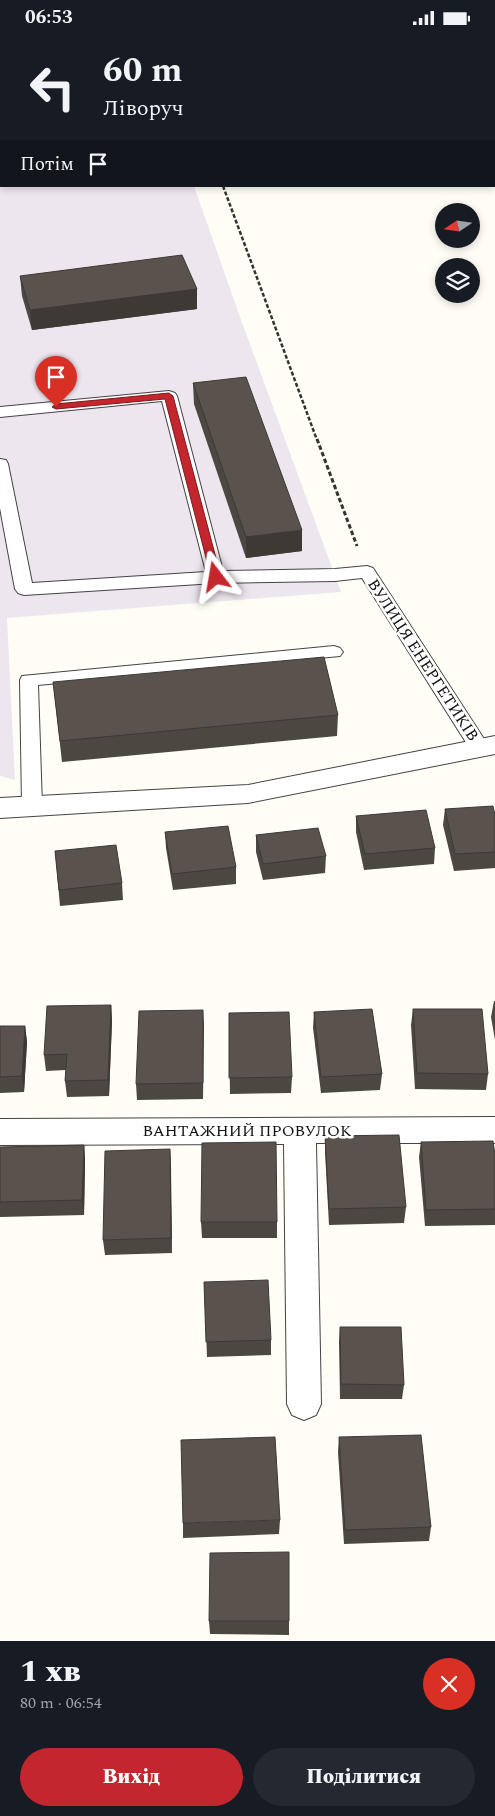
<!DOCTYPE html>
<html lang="uk">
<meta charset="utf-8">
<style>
:root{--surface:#171b24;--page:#242831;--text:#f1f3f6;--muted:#9ea1a6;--accent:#c4262e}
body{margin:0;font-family:Spectral,serif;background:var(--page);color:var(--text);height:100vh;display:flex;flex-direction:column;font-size:19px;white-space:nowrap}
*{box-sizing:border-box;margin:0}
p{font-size:16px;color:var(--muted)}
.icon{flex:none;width:28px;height:28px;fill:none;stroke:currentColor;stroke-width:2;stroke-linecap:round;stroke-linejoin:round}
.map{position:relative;height:1606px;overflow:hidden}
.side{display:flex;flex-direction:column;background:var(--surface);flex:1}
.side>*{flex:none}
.top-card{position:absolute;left:0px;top:0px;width:495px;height:152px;box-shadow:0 2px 8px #0003;background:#171b24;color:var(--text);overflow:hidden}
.needle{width:32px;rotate:257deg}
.buttons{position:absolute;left:435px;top:168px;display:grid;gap:10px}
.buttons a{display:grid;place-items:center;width:45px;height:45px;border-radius:50%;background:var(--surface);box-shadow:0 2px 8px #0003;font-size:25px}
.pin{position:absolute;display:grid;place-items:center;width:42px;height:42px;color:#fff;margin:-51px -21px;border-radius:50% 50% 50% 0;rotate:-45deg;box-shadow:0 0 5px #0007}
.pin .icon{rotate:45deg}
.me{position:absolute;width:55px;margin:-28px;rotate:346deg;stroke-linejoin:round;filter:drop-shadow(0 0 4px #0008)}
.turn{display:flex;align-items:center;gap:18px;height:105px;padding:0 20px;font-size:22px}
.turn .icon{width:65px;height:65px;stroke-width:2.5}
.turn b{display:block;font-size:35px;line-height:42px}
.then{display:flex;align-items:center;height:48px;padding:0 20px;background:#0003;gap:10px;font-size:19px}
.round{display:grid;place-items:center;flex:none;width:52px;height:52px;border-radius:26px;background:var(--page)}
.overview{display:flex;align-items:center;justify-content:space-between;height:85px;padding:0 20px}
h1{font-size:30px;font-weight:800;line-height:38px}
.cta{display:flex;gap:10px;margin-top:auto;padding:10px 20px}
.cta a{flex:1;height:58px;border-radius:30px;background:var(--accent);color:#fff;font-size:20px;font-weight:800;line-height:58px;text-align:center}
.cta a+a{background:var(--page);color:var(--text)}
.status{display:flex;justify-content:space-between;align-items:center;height:35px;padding:0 25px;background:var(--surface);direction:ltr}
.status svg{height:14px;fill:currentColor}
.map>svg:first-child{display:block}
</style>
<div class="status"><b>06:53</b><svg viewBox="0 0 49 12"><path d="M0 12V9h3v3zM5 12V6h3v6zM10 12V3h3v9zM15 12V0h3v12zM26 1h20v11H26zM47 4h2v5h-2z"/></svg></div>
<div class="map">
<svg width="495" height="1606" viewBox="0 0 495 1606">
<rect width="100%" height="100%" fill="#fffdf5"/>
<path fill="#eee6ef" d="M0,0H142L1,1V151H194L240,282L341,557L7,583L15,745L0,741Z"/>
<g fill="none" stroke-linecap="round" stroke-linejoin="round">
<g stroke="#444" stroke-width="2">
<g id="lane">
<path d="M169,356L175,358L177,361L223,536L335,534L367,531L373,533L486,707L489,712L486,717L479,719L472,717L362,543L335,546L216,548L24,560L18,558L15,554L0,473V424L6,425L8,429L32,548L206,537L162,366L0,382V372Z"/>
<path d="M334,611L340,613L343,617L340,621L38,650L42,771L39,776L32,778L25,776L22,771L20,645L22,641Z"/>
</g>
</g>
<g stroke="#444" stroke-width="2">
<g id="street">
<path d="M495,701V719L248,768L0,783V763L248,750Z"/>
<path d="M495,1082V1108H316L321,1369L316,1380L304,1385L292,1380L287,1369L284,1109L0,1110V1084Z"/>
</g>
</g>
<path stroke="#333" stroke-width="2.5" stroke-dasharray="4 2" stroke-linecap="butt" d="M223,151L317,405"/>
<path stroke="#333" stroke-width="3" stroke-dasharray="4.5 2.5" stroke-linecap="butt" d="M317,404L357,511"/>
<use href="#lane" fill="#fff" fill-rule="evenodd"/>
<use href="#street" fill="#fff" fill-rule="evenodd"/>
</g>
<g fill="#4d4742">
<path d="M377,0H495V43H494V1H377Z"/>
<path d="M20,241L197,254V274L32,295L22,261Z"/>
<path d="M193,348L302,516L246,523L194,369Z"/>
<path d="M53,647L338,680L337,701L62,727Z"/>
<path d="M445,774L495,780V833L454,836L443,790Z"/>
<path d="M356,781L435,813L434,829L364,835L356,797Z"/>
<path d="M165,797L236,832V849L173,855L166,813Z"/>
<path d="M256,800L326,821L325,838L263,845L256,817Z"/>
<path d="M55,816L122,848L123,865L60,871Z"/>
<path d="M494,966H495V1005L491,982Z"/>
<path d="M111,970L112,986L109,1061L67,1062L65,1046L66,1035L46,1036L44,1020Z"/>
<path d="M413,974L488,1039L486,1055L415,1054L411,990Z"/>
<path d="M203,975V1064L137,1065L136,1049Z"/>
<path d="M314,977L382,1039L380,1055L321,1058L313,993Z"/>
<path d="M229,978L292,1042L291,1058L230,1059Z"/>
<path d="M0,991H25L27,1007L24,1057L0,1058Z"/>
<path d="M325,1101L406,1172L404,1188L329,1190L325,1117Z"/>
<path d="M421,1107L495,1120V1190L425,1191L419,1122Z"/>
<path d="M84,1110L85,1126L84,1180L0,1182V1112Z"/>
<path d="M170,1114L172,1218L105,1220L103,1205Z"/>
<path d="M201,1187H277V1203H202Z"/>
<path d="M204,1247L271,1305V1320L207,1322Z"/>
<path d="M340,1292L404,1350L402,1364H340L339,1307Z"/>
<path d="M339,1402L431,1492L429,1506L344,1509L338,1417Z"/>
<path d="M280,1485L279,1499L183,1503V1488Z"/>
<path d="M209,1586H289V1600L210,1599Z"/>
</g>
<g fill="#3f3936">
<rect x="0" y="67" width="1" height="21"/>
<path d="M197,254V274L32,295L30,275Z"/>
<path d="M302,495V516L246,523V502Z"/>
<path d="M111,970L112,986L109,1061L108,1045Z"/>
<path d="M203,975L204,991L203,1064Z"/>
<path d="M25,991L27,1007L24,1057L22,1041Z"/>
<path d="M84,1110L85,1126L84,1180L82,1165Z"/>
<path d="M170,1114L171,1130L172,1218L171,1203Z"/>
</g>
<g fill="#5a524d" stroke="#3f3936">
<path d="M0,0H105L106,1H1V67H0Z"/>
<path d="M379,0H495V24H494V1H380Z"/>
<path d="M182,220L197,254L30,275L20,241Z"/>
<path d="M246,342L302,495L246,502L193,348Z"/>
<path d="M324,622L338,680L60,706L53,647Z"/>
<path d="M493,771L495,780V817L455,819L445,774Z"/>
<path d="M426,775L435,813L365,819L356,781Z"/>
<path d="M228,791L236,832L172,839L165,797Z"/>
<path d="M318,793L326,821L263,829L256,800Z"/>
<path d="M116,810L122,848L59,855L55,816Z"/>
<path d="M111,970L108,1045L65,1046L67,1019L44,1020L47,971Z"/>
<path d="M372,974L382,1039L321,1042L314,977Z"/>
<path d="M413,974H482L488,1039L417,1038Z"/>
<path d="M203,975V1048L136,1049L139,976Z"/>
<path d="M289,977L292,1042L229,1043V978Z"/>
<path d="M0,991H25L22,1041L0,1042Z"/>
<path d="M399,1100L406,1172L329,1174L325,1101Z"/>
<path d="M493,1106L495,1120V1174L426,1175L421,1107Z"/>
<path d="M276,1107L277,1187H201L202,1108Z"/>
<path d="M84,1110L82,1165L0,1167V1112Z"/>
<path d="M170,1114L171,1203L103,1205L105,1116Z"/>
<path d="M268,1245L271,1305L206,1307L204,1247Z"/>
<path d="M340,1292H401L404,1350L341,1349Z"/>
<path d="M421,1400L431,1492L345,1495L339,1402Z"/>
<path d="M275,1402L280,1485L183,1488L181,1405Z"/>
<path d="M289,1517V1586H209L210,1518Z"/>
</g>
<path fill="#c4262e" stroke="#7f191e" d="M169,358L173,361L221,542L220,545H213L211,542L165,364L56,374L52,372L56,369Z"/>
<g text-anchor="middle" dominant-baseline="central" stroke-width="5" stroke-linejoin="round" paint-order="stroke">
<g font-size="16" fill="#111" stroke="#fff">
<text transform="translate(423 625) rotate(57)">ВУЛИЦЯ ЕНЕРГЕТИКІВ</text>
<text x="247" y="1096">ВАНТАЖНИЙ ПРОВУЛОК</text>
</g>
</g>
</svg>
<div class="buttons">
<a><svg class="needle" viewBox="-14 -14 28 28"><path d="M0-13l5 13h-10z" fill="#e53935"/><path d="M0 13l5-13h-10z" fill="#9ea1a6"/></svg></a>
<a><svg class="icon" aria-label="layers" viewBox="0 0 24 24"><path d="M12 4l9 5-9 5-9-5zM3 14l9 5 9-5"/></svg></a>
</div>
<div class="pin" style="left:56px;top:372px;background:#d93025"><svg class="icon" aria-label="arrive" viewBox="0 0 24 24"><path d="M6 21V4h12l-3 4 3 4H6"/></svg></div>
<svg class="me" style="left:216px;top:542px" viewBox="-20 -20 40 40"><path d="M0-17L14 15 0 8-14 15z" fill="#c4262e" stroke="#fff" stroke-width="4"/></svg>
<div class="top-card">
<div class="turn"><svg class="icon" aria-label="left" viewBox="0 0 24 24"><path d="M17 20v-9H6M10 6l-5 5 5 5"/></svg><div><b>60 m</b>Ліворуч</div></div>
<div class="then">Потім<svg class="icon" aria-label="arrive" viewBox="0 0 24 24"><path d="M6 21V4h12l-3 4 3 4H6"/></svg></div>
</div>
</div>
<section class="side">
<div class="overview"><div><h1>1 хв</h1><p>80 m · 06:54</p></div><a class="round" style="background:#d93025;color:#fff"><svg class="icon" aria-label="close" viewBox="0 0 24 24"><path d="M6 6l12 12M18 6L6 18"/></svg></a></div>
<div class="cta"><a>Вихід</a><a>Поділитися</a></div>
</section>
